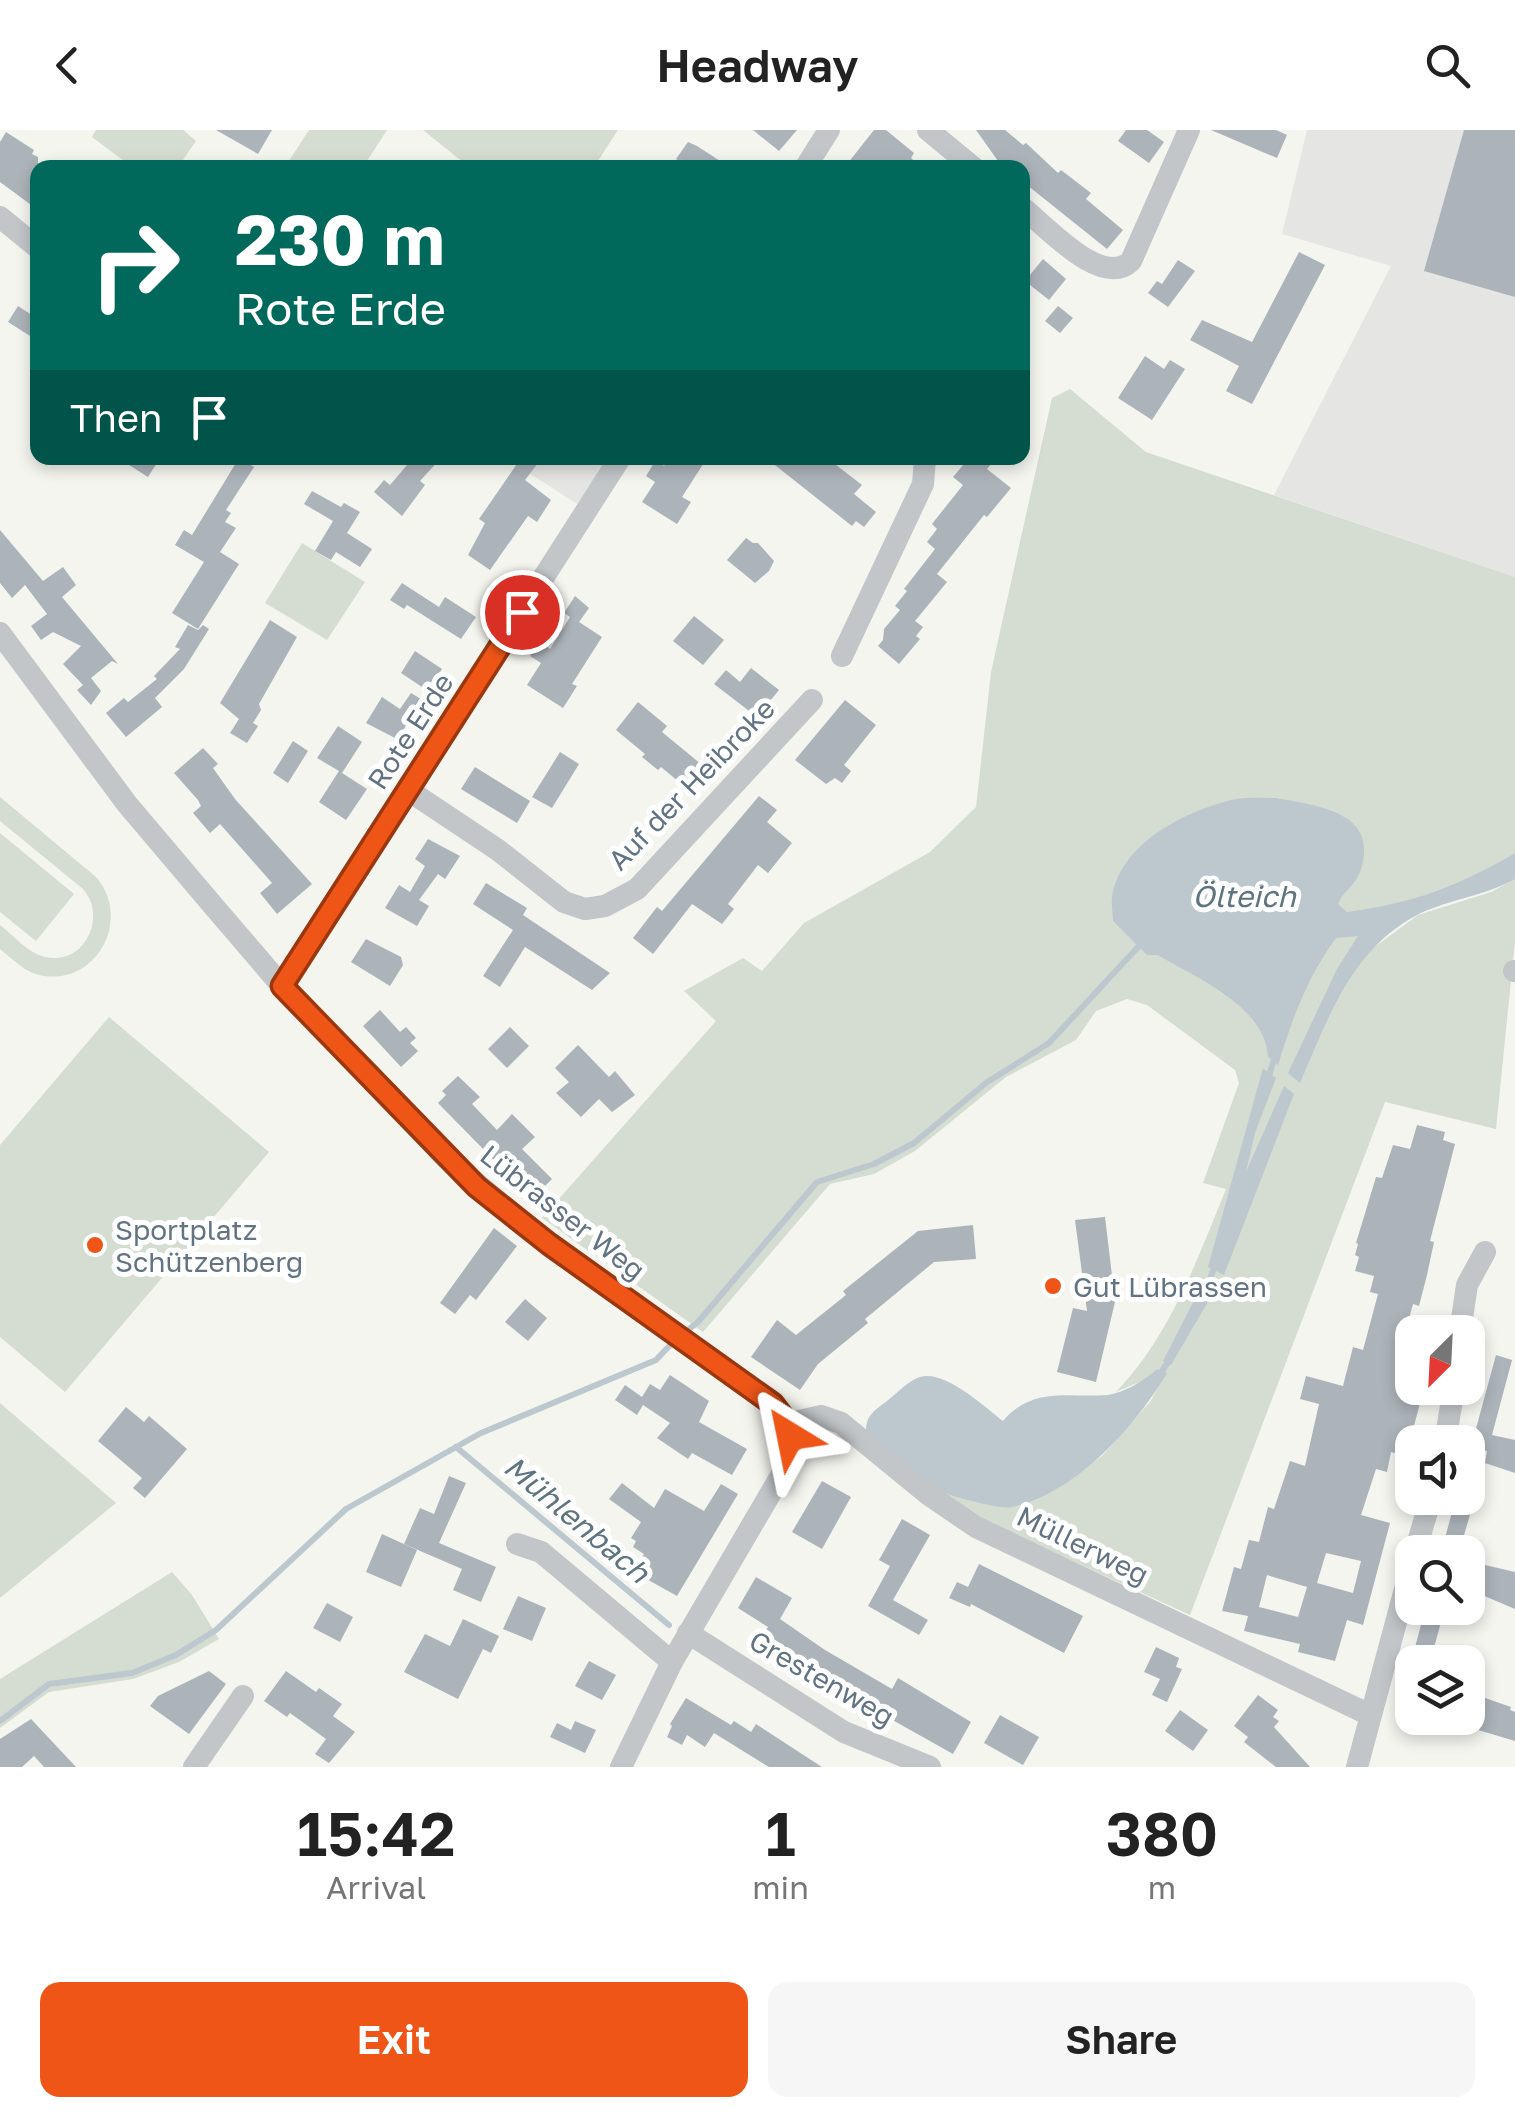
<!DOCTYPE html>
<meta charset="utf-8">
<style>
:root{--surface:#fff;--page:#f6f6f6;--text:#222;--muted:#767676;--accent:#ee5517}
body{margin:0;font-family:"Golos Text",sans-serif;background:var(--page);color:var(--text);height:100vh;display:flex;flex-direction:column;font-size:38px;white-space:nowrap}
*{box-sizing:border-box;margin:0}
p{font-size:32px;color:var(--muted)}
.icon{flex:none;width:55px;height:55px;fill:none;stroke:currentColor;stroke-width:2;stroke-linecap:round;stroke-linejoin:round}
.map{position:relative;height:1637px;overflow:hidden}
.sheet{display:flex;flex-direction:column;background:var(--surface);flex:1}
.sheet>*{flex:none}
.top-card{position:absolute;left:30px;top:30px;width:1000px;height:305px;border-radius:20px;box-shadow:0 5px 15px #0003;background:#00695c;color:#fff;overflow:hidden}
.needle{width:65px;rotate:204deg}
.tools{position:absolute;left:1395px;top:1185px;display:grid;gap:20px}
.tools a{display:grid;place-items:center;width:90px;height:90px;border-radius:20px;background:var(--surface);box-shadow:0 5px 15px #0003;font-size:50px}
.pin{position:absolute;display:grid;place-items:center;width:85px;height:85px;color:#fff;margin:-42px;border:5px solid #fff;border-radius:50%;box-shadow:0 2px 10px #0007}
.me{position:absolute;width:110px;margin:-55px;rotate:325deg;stroke-linejoin:round;filter:drop-shadow(0 0 8px #0008)}
.turn{display:flex;align-items:center;gap:35px;height:210px;padding:0 40px;font-size:45px}
.turn .icon{width:130px;height:130px;stroke-width:2.5}
.turn b{display:block;font-size:70px;line-height:85px}
.then{display:flex;align-items:center;height:95px;padding:0 40px;background:#0003;gap:20px;font-size:38px}
.eta{display:flex;justify-content:space-evenly;align-items:center;height:170px;text-align:center}
.eta b{font-size:60px;font-weight:600;line-height:70px}
.cta{display:flex;gap:20px;margin-top:auto;padding:20px 40px}
.cta a{flex:1;height:115px;border-radius:20px;background:var(--accent);color:#fff;font-size:40px;font-weight:600;line-height:115px;text-align:center}
.cta a+a{background:var(--page);color:var(--text)}
header{display:flex;justify-content:space-between;align-items:center;height:130px;padding:0 40px;background:var(--surface);font-size:45px;font-weight:600}
.map>svg:first-child{display:block}
</style>
<header><svg class="icon" aria-label="back" viewBox="0 0 24 24"><path d="M15 5l-7 7 7 7"/></svg>Headway<svg class="icon" aria-label="search" viewBox="0 0 24 24"><circle cx="10" cy="10" r="6"/><path d="M15 15l6 6"/></svg></header>
<div class="map">
<svg width="1515" height="1637" viewBox="0 0 1515 1637">
<rect width="100%" height="100%" fill="#f5f5f0"/>
<g fill="#e5e6e4">
<path d="M1307,0H1515V447L1274,365L1391,136L1282,104Z"/>
<path d="M505,328H609L579,375Z"/>
</g>
<g fill="#d5dcd1">
<path d="M96,0H183L196,11L178,37H132L92,7Z"/>
<path d="M309,0H387L363,37H285Z"/>
<path d="M423,0H618L594,37H469Z"/>
<path d="M1070,259L1146,322L1515,447V723L1464,753L1390,776L1369,821L1418,785L1491,762L1515,749V811L1496,999L1385,972L1190,1485L975,1386L938,1361L1054,1360L1103,1325L1150,1272L1166,1243L1157,1239L1146,1249L1116,1262C1170,1206 1197,1130 1226,1059L1203,1053L1239,953L1235,940L1147,875L1127,869L1096,881L1076,910L1006,947L915,1021L874,1044L830,1054L703,1202L542,1088L716,891L684,861L743,828L762,841L804,793L930,722L976,677L991,542L1052,268Z"/>
<path d="M302,413L365,452L327,510L265,473Z"/>
<path d="M0,667L96,747C133,789 96,858 39,845C24,841 12,829 0,819V795C13,805 28,823 45,827C84,836 108,787 83,759L0,691Z"/>
<path d="M0,703L74,764L36,811L0,782Z"/>
<path d="M109,887L269,1022L65,1262L0,1207V1015Z"/>
<path d="M0,1273L116,1373L0,1468Z"/>
<path d="M172,1442L192,1465L219,1509L179,1532L133,1549L49,1562L0,1598V1549Z"/>
</g>
<g fill="#bcc8cd">
<path d="M1276,668C1317,676 1381,681 1360,742C1355,756 1343,761 1338,774L1347,782C1413,773 1457,757 1515,723V749C1485,766 1450,769 1419,784C1352,818 1328,888 1300,953L1288,943L1337,839L1358,806L1336,808C1308,846 1292,889 1278,935L1268,927C1265,876 1198,849 1158,825H1147L1113,791C1113,784 1111,774 1112,767C1121,712 1187,680 1236,669C1249,667 1263,668 1276,668Z"/>
<path d="M1263,938L1276,948L1255,1003L1246,1042L1284,956L1294,964L1224,1145L1208,1137Z"/>
<path d="M1203,1153L1216,1158L1171,1235L1163,1231Z"/>
<path d="M1157,1239L1167,1243C1136,1296 1075,1364 1012,1377C1002,1380 948,1366 938,1360C914,1347 887,1319 866,1301C866,1285 875,1280 887,1271C897,1263 908,1251 920,1247C944,1239 984,1276 1003,1291C1033,1256 1067,1268 1107,1265C1124,1263 1145,1250 1157,1239Z"/>
</g>
<g fill="none" stroke-linecap="round" stroke-linejoin="round">
<g stroke="#bcc8cd" stroke-width="6">
<path d="M1268,950L1273,932"/>
<path d="M1206,1161L1215,1135"/>
<path d="M684,1203L698,1192L817,1052L874,1034L914,1013L986,953L1049,913L1138,817L1144,815"/>
<path d="M1162,1241L1170,1229"/>
<path d="M456,1317L669,1495"/>
<path d="M0,1591L49,1554L132,1543L176,1525L216,1500L346,1379L481,1303L656,1230L674,1211"/>
</g>
</g>
<g fill="#acb3b9" fill-rule="evenodd">
<path d="M216,0H272L258,24Z"/>
<path d="M753,0H797L779,21Z"/>
<path d="M874,0H886L914,23L911,28L923,38H844Z"/>
<path d="M976,0H1005L1023,15L1026,13L1058,43L1061,40L1091,63L1086,69L1123,100L1107,119L1022,51V38H1003Z"/>
<path d="M1126,0H1147L1164,12L1149,33L1118,11Z"/>
<path d="M1211,0H1276L1287,5L1277,28Z"/>
<path d="M1464,0H1515V167L1424,141Z"/>
<path d="M6,2L34,20L32,24L38,27V80L0,52V12Z"/>
<path d="M688,12L697,16L731,38H689L676,29Z"/>
<path d="M1299,122L1325,135L1252,274L1226,261L1239,236L1190,210L1202,190L1252,212Z"/>
<path d="M1043,129L1066,149L1049,170L1025,151Z"/>
<path d="M1178,130L1195,141L1168,177L1148,163L1157,151L1162,154Z"/>
<path d="M18,176L38,189V211L8,192Z"/>
<path d="M1058,176L1073,188L1060,203L1045,191Z"/>
<path d="M1145,226L1164,239L1170,230L1185,239L1152,290L1118,268Z"/>
<path d="M118,328H160L148,347Z"/>
<path d="M239,328L254,337L226,380L231,383L225,392L236,398L220,422L239,434L198,499L172,483L204,432L175,415L184,400L192,405Z"/>
<path d="M413,328H441L420,351L425,355L402,386L374,362L384,350L390,355Z"/>
<path d="M521,328H542L525,350L551,370L537,392L528,386L490,440L468,425L485,393L479,389Z"/>
<path d="M670,328H707L682,367L691,372L677,394L642,372L655,352L646,346L656,330L664,336Z"/>
<path d="M766,328H827L862,355L854,364L876,382L864,397L856,391L852,396Z"/>
<path d="M969,328H996L987,339L1011,358L987,387L984,385L937,444L947,452L915,491L923,497L916,506L920,509L899,534L878,516L883,510L884,499L900,480L895,476L907,461L904,459L935,419L927,412L937,399L932,394L963,355L953,347Z"/>
<path d="M312,361L341,377L344,373L360,382L347,403L372,419L360,437L336,422L331,430L315,421L333,391L304,374Z"/>
<path d="M0,400L43,451L63,437L76,455L62,467L118,534L112,531L91,548L101,561L91,575L77,560L83,555L63,534L81,516L53,502L41,510L31,496L47,484L25,455L12,468L0,453Z"/>
<path d="M746,408L753,413H758L774,431L769,441L755,453L727,430Z"/>
<path d="M402,453L439,477L445,467L476,487L461,509L407,475L404,479L390,470Z"/>
<path d="M575,466L589,478L579,492L602,507L572,554L577,556L563,578L527,555L541,533L530,526L540,511L550,519L570,487L564,483Z"/>
<path d="M694,486L724,510L703,535L673,511Z"/>
<path d="M270,490L297,507L259,574L261,580L253,593L258,596L247,613L230,603L239,589L220,573Z"/>
<path d="M188,495L198,500L203,495L209,499L184,539L155,568L162,577L126,607L106,583L124,568L128,572L157,549L154,546L180,519L175,517Z"/>
<path d="M415,521L442,539L428,561L401,543Z"/>
<path d="M751,538L779,560L757,587L714,554L726,540L740,552Z"/>
<path d="M411,563L431,575L418,595L410,590L397,609L366,593L382,567L400,579Z"/>
<path d="M845,570L876,595L844,635L851,641L842,653L835,648L826,654L795,630Z"/>
<path d="M638,572L667,596L662,602L707,639L690,661L661,637L658,640L642,627L645,624L616,600Z"/>
<path d="M338,596L362,612L342,643L367,659L346,690L319,672L339,641L317,628Z"/>
<path d="M293,611L308,621L288,653L273,643Z"/>
<path d="M203,618L218,634L213,638L235,669L312,754L277,784L260,763L272,753L220,694L210,703L193,683L201,676L198,670L174,643Z"/>
<path d="M560,622L579,634L552,678L532,667Z"/>
<path d="M475,637L530,671L517,693L461,659Z"/>
<path d="M759,666L777,680L767,692L792,713L768,743L758,735L728,774L734,779L722,794L692,774L653,824L633,808L657,777L662,781Z"/>
<path d="M428,709L460,726L445,749L438,744L419,770L429,776L417,796L385,778L399,755L410,762L425,736L415,729Z"/>
<path d="M486,753L527,778L523,785L610,843L592,860L525,817L500,857L483,846L513,800L473,774Z"/>
<path d="M366,809L401,827L403,835L390,856L351,832Z"/>
<path d="M380,880L400,902L406,897L416,908L410,913L418,921L401,937L363,896Z"/>
<path d="M510,897L529,916L507,938L488,919Z"/>
<path d="M578,915L609,947L615,941L635,965L612,982L599,969L581,987L556,963L569,952L555,938Z"/>
<path d="M458,946L480,967L472,974L497,1000L512,984L535,1007L522,1019L552,1049L532,1069L438,973L446,965L442,961Z"/>
<path d="M1417,995L1445,1002L1443,1010L1455,1014L1430,1111L1434,1112L1427,1145L1419,1176L1413,1174L1404,1207L1408,1208L1402,1231L1412,1234V1258H1424L1406,1326L1391,1322L1387,1342L1376,1339L1361,1385L1390,1393L1363,1495L1347,1490L1335,1531L1298,1522L1300,1514L1244,1501L1248,1486L1222,1481L1234,1437L1241,1439L1249,1410L1259,1412L1268,1377L1274,1379L1290,1331L1305,1336L1319,1274L1300,1269L1306,1246L1343,1256L1353,1217L1363,1220L1378,1164L1370,1162L1374,1146L1355,1141L1359,1127L1355,1125L1358,1114L1356,1113L1376,1047L1382,1048L1393,1015L1410,1019ZM1326,1423L1361,1431L1353,1463L1317,1453ZM1267,1445L1307,1457L1298,1487L1259,1477Z"/>
<path d="M1105,1087L1113,1154L1119,1155L1096,1252L1057,1242L1073,1178L1087,1181L1075,1090Z"/>
<path d="M973,1095L976,1129L934,1132L865,1189L868,1193L818,1234L800,1260L751,1227L777,1190L796,1205L846,1165L843,1161L918,1101Z"/>
<path d="M494,1098L517,1116L476,1170L470,1165L455,1184L440,1173Z"/>
<path d="M525,1169L547,1188L528,1211L505,1192Z"/>
<path d="M1496,1225L1512,1230L1492,1305L1515,1310V1343L1485,1333L1487,1321L1471,1317Z"/>
<path d="M670,1245L709,1271L699,1292L747,1319L732,1345L692,1323L688,1329L657,1308L670,1293L643,1275L637,1285L615,1270L625,1255L642,1267L650,1254L660,1260Z"/>
<path d="M126,1277L144,1292L149,1286L187,1319L145,1368L133,1358L142,1348L98,1311Z"/>
<path d="M449,1346L466,1353L439,1413L496,1437L481,1472L453,1460L462,1439L404,1414L420,1378L434,1384Z"/>
<path d="M822,1351L851,1367L822,1419L792,1402Z"/>
<path d="M622,1353L654,1378L665,1359L704,1381L721,1354L738,1364L677,1466L634,1442L644,1424L633,1417L636,1411L631,1408L641,1392L609,1369Z"/>
<path d="M1456,1368H1475L1459,1422H1441Z"/>
<path d="M902,1389L930,1405L893,1470L928,1490L919,1505L868,1476L890,1436L879,1430Z"/>
<path d="M382,1404L417,1420L401,1457L366,1442Z"/>
<path d="M1468,1431L1515,1442V1479L1468,1459Z"/>
<path d="M979,1434L1083,1486L1064,1523L971,1474L970,1477L949,1468L957,1452L968,1457Z"/>
<path d="M756,1447L792,1468L780,1489L825,1520L892,1559L898,1548L971,1592L953,1624L864,1574L860,1580L808,1549L812,1542L759,1511L768,1497L738,1478Z"/>
<path d="M518,1466L546,1478L532,1511L503,1499Z"/>
<path d="M327,1473L353,1487L340,1512L313,1498Z"/>
<path d="M1425,1480L1443,1485L1430,1532H1411Z"/>
<path d="M463,1489L499,1506L491,1523L483,1519L458,1569L404,1542L425,1504L450,1516Z"/>
<path d="M1156,1517L1179,1528L1176,1537L1182,1539L1167,1572L1152,1565L1160,1549L1144,1542Z"/>
<path d="M589,1531L616,1545L602,1570L575,1556Z"/>
<path d="M209,1541L226,1554L189,1604L150,1576L158,1566Z"/>
<path d="M286,1541L316,1562L319,1558L342,1574L333,1586L355,1602L329,1633L315,1624L326,1609L290,1583L287,1587L264,1571Z"/>
<path d="M1468,1562L1511,1577L1510,1580L1515,1582V1611L1468,1597Z"/>
<path d="M1258,1565L1278,1580L1273,1587L1279,1591L1274,1597L1310,1637H1276L1244,1612L1248,1607L1234,1596Z"/>
<path d="M686,1568L731,1595L734,1591L751,1602L756,1594L822,1637H769L714,1603L705,1617L687,1605L682,1615L667,1607L672,1596L670,1594Z"/>
<path d="M1180,1580L1208,1600L1193,1621L1165,1601Z"/>
<path d="M1000,1585L1039,1607L1023,1635L984,1613Z"/>
<path d="M31,1589L76,1637H44L34,1626L22,1637H0V1609Z"/>
<path d="M575,1591L596,1600L585,1623L550,1607L557,1593L571,1600Z"/>
</g>
<g fill="none" stroke-linecap="round" stroke-linejoin="round">
<g stroke="#c2c6c9" stroke-width="22">
<path d="M928,0L974,38"/>
<path d="M805,38L829,0"/>
<path d="M1022,77C1047,97 1102,159 1131,131L1189,0"/>
<path d="M0,87L38,118"/>
<path d="M0,503L127,674L210,772L282,856L445,1027L549,1114L762,1266C790,1288 797,1309 783,1342L672,1532L621,1637"/>
<path d="M842,526L923,354L925,328"/>
<path d="M408,660L498,720L564,772L585,779L605,776L637,759L812,570"/>
<path d="M1514,841H1515"/>
<path d="M282,856L620,328"/>
<path d="M1460,1202L1467,1155L1485,1122"/>
<path d="M786,1294L821,1286L841,1293L929,1365L976,1397L1370,1585"/>
<path d="M1445,1312L1454,1258"/>
<path d="M517,1414L541,1422L672,1532"/>
<path d="M1415,1422L1431,1368"/>
<path d="M688,1503L844,1602L930,1637"/>
<path d="M194,1637L243,1566"/>
<path d="M1357,1637L1412,1433"/>
</g>
</g>
<g fill="none" stroke-linecap="round" stroke-linejoin="round">
<g stroke="#9b370f" stroke-width="25">
<path id="route" d="M522,482L282,856L477,1057L549,1114L773,1274L782,1286L790,1306"/>
</g>
<use href="#route" stroke="#ee5517" stroke-width="18"/>
</g>
<g fill="#ee5517" stroke="#fff" stroke-width="4">
<circle cx="95" cy="1115" r="10"/>
<circle cx="1053" cy="1156" r="10"/>
</g>
<g text-anchor="middle" dominant-baseline="central" stroke-width="10" stroke-linejoin="round" paint-order="stroke">
<g font-size="28" fill="#627384" stroke="#fff">
<text transform="translate(410 601) rotate(-57)">Rote Erde</text>
<text transform="translate(691 654) rotate(-46)">Auf der Heibroke</text>
<text transform="translate(563 1082) rotate(38)">Lübrasser Weg</text>
<text transform="translate(1083 1415) rotate(26)">Müllerweg</text>
<text transform="translate(822 1548) rotate(30)">Grestenweg</text>
</g>
<g font-size="28" fill="#627384" stroke="#fff" text-anchor="start">
<text x="115" y="1099">Sportplatz<tspan x="115" dy="32">Schützenberg</tspan></text>
<text x="1073" y="1156">Gut Lübrassen</text>
</g>
<g font-size="30" font-style="italic" fill="#5d7581" stroke="#fff">
<text x="1244" y="766">Ölteich</text>
<text transform="translate(577 1389) rotate(40)">Mühlenbach</text>
</g>
</g>
</svg>
<div class="tools">
<a><svg class="needle" viewBox="-14 -14 28 28"><path d="M0-13l5 13h-10z" fill="#e53935"/><path d="M0 13l5-13h-10z" fill="#767676"/></svg></a>
<a><svg class="icon" aria-label="sound" viewBox="0 0 24 24"><path d="M4 9h4l5-4v14l-5-4H4zM17 9q2 3 0 6"/></svg></a>
<a><svg class="icon" aria-label="search" viewBox="0 0 24 24"><circle cx="10" cy="10" r="6"/><path d="M15 15l6 6"/></svg></a>
<a><svg class="icon" aria-label="layers" viewBox="0 0 24 24"><path d="M12 4l9 5-9 5-9-5zM3 14l9 5 9-5"/></svg></a>
</div>
<div class="pin" style="left:522px;top:482px;background:#d93025"><svg class="icon" aria-label="arrive" viewBox="0 0 24 24"><path d="M6 21V4h12l-3 4 3 4H6"/></svg></div>
<svg class="me" style="left:790px;top:1306px" viewBox="-20 -20 40 40"><path d="M0-17L14 15 0 8-14 15z" fill="#ee5517" stroke="#fff" stroke-width="4"/></svg>
<div class="top-card">
<div class="turn"><svg class="icon" aria-label="right" viewBox="0 0 24 24"><path d="M7 20v-9h11M14 6l5 5-5 5"/></svg><div><b>230 m</b>Rote Erde</div></div>
<div class="then">Then<svg class="icon" aria-label="arrive" viewBox="0 0 24 24"><path d="M6 21V4h12l-3 4 3 4H6"/></svg></div>
</div>
</div>
<section class="sheet">
<div class="eta">
<div><b>15:42</b><p>Arrival</p></div>
<div><b>1</b><p>min</p></div>
<div><b>380</b><p>m</p></div>
</div>
<div class="cta"><a>Exit</a><a>Share</a></div>
</section>
